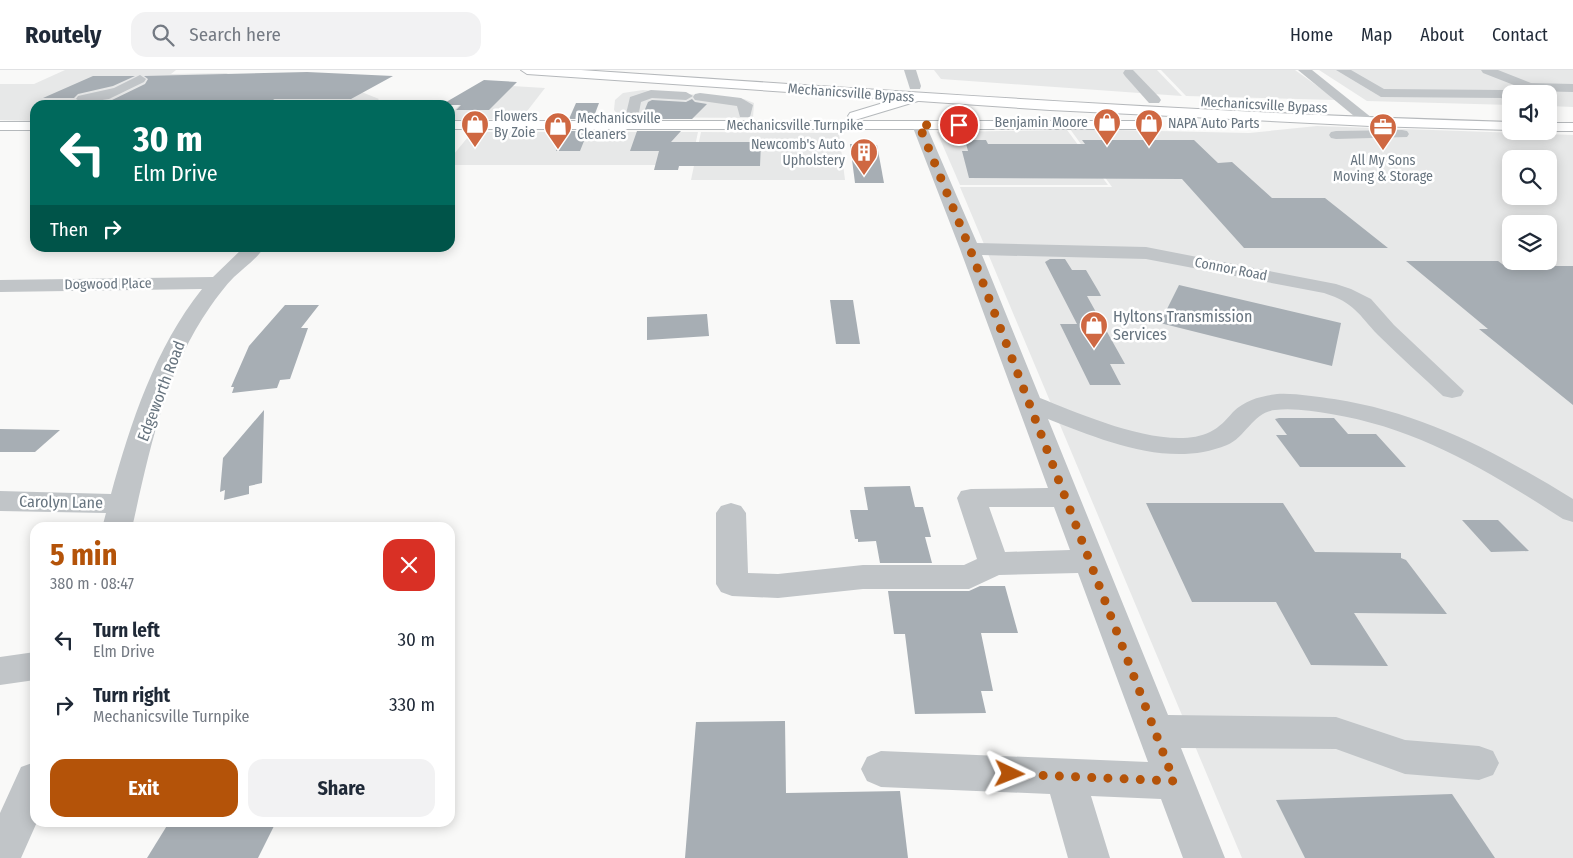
<!DOCTYPE html>
<meta charset="utf-8">
<style>
:root{--surface:#fff;--page:#f2f2f3;--text:#1f2937;--muted:#747a83;--line:#e0e1e3;--accent:#b45309}
body{margin:0;font-family:"Fira Sans Condensed",sans-serif;background:var(--page);color:var(--text);height:100vh;display:flex;flex-direction:column;font-size:19px;white-space:nowrap}
*{box-sizing:border-box;margin:0}
p{font-size:16px;color:var(--muted)}
.icon{flex:none;width:28px;height:28px;fill:none;stroke:currentColor;stroke-width:2;stroke-linecap:round;stroke-linejoin:round}
.map{position:relative;flex:1;overflow:hidden}
.panel{position:absolute;left:30px;top:452px;width:425px;height:305px;display:flex;flex-direction:column;background:var(--surface);border-radius:15px;box-shadow:0 2px 12px #0003}
.panel>*{flex:none}
.hud{position:absolute;left:30px;top:30px;width:425px;height:152px;border-radius:15px;box-shadow:0 2px 12px #0003;background:#00695c;color:#fff;overflow:hidden}
.tools{position:absolute;left:1502px;top:15px;display:grid;gap:10px}
.tools a{display:grid;place-items:center;width:55px;height:55px;border-radius:10px;background:var(--surface);box-shadow:0 2px 12px #0003;font-size:25px}
.pin{position:absolute;display:grid;place-items:center;width:42px;height:42px;color:#fff;margin:-21px;border:2px solid #fff;border-radius:50%;box-shadow:0 1px 5px #0007}
.me{position:absolute;width:55px;margin:-28px;rotate:92deg;stroke-linejoin:round;filter:drop-shadow(0 0 4px #0008)}
.turn{display:flex;align-items:center;gap:18px;height:105px;padding:0 20px;font-size:22px}
.turn .icon{width:65px;height:65px;stroke-width:2.5}
.turn b{display:block;font-size:35px;line-height:42px}
.then{display:flex;align-items:center;height:48px;padding:0 20px;background:#0003;gap:10px;font-size:19px}
.round{display:grid;place-items:center;flex:none;width:52px;height:52px;border-radius:15px;background:var(--page)}
.overview{display:flex;align-items:center;justify-content:space-between;height:85px;padding:0 20px}
h1{font-size:30px;font-weight:700;line-height:38px;color:var(--accent)}
.primary-button{display:flex;gap:10px;margin-top:auto;padding:10px 20px}
.primary-button a{flex:1;height:58px;border-radius:15px;background:var(--accent);color:#fff;font-size:20px;font-weight:700;line-height:58px;text-align:center}
.primary-button a+a{background:var(--page);color:var(--text)}
ul{padding:0;list-style:none}
li{display:flex;align-items:center;gap:15px;height:65px;padding:0 20px}
li div{flex:1}
li b{display:block;font-size:19px}
li em{font-style:normal}
header{display:flex;align-items:center;gap:30px;box-sizing:border-box;height:70px;padding:0 25px;background:var(--surface);border-bottom:1px solid var(--line)}
header strong{font-size:24px}
nav{display:flex;gap:28px;margin-inline-start:auto;font-size:18px}
.search{width:350px;height:45px;background:var(--page);display:flex;align-items:center;gap:12px;box-sizing:border-box;padding:0 18px;border-radius:15px;color:var(--muted);font-size:19px}
.map>svg:first-child{display:block}
</style>
<header>
<strong>Routely</strong>
<div class="search"><svg class="icon" aria-label="search" viewBox="0 0 24 24"><circle cx="10" cy="10" r="6"/><path d="M15 15l6 6"/></svg>Search here</div>
<nav><a>Home</a><a>Map</a><a>About</a><a>Contact</a></nav>
</header>
<div class="map">
<svg width="1573" height="788" viewBox="0 0 1573 788">
<rect width="100%" height="100%" fill="#f9f9f8"/>
<g fill="#e7e8e8" fill-rule="evenodd">
<path d="M65,0H176L171,4L228,3L186,30L150,35H35V51L0,50V14H34Z"/>
<path d="M934,0H1157L1182,26L941,9Z"/>
<path d="M1161,0H1295L1337,30L1186,26Z"/>
<path d="M1319,0H1573V37L1549,36V24H1511V35L1367,31Z"/>
<path d="M481,14L545,18L521,49L450,50V44Z"/>
<path d="M643,20L744,29L754,33L753,48L620,47L614,40L615,30L623,23Z"/>
<path d="M359,21L379,29L372,35H154Z"/>
<path d="M1317,56L1573,65V788H1242L960,117H1112L1070,59L1249,63ZM1511,89H1549V126H1511ZM1511,154H1549V191H1511Z"/>
<path d="M1067,60L1108,115H960L937,62Z"/>
<path d="M472,62H698L691,95H450V89Z"/>
<path d="M701,62L839,63L845,110H691Z"/>
</g>
<g fill="#a7aeb4">
<path d="M307,2L393,6L351,29H273L282,35H91L110,31L145,14L148,9L144,6Z"/>
<path d="M93,6H135L113,16L78,24L74,28H43Z"/>
<path d="M484,10L517,12L489,40H456L461,35H441Z"/>
<path d="M692,29L695,32L707,34L692,49H641L648,32L652,30L686,32Z"/>
<path d="M576,33H599L593,49H569Z"/>
<path d="M564,61H588L580,81H556Z"/>
<path d="M637,61H681L671,72H761L760,96H679L678,100H654L659,81H630Z"/>
<path d="M965,70H986L988,74H1085L1082,70H1194L1218,93L1232,92L1272,128H1325L1388,178H1244L1182,109L969,108L962,81H968Z"/>
<path d="M850,74L877,75L884,113H855Z"/>
<path d="M1050,189H1065L1072,200H1086L1099,222L1101,226H1087L1125,294H1110L1121,315H1090L1060,254H1077L1045,192Z"/>
<path d="M1406,191H1498L1505,196H1573V335L1479,259H1488Z"/>
<path d="M1179,215L1341,253L1332,296L1160,253Z"/>
<path d="M830,230H853L860,274H836Z"/>
<path d="M285,235H319L301,258H308L290,309L280,310L277,318L232,323L234,317H231L249,276Z"/>
<path d="M707,244L709,266L647,270V247Z"/>
<path d="M264,340L262,413L249,416V424L224,430L225,420L220,422L223,388Z"/>
<path d="M1279,348H1334L1348,364H1376L1406,397H1300L1276,365H1287L1275,349Z"/>
<path d="M0,359L60,360L35,382H0Z"/>
<path d="M910,416L915,437H923L931,467H925L932,493H880L876,471L858,472V469H855L850,440H868L864,417Z"/>
<path d="M1146,433H1283L1315,482L1401,483V488L1406,490L1447,544L1354,543L1388,596L1311,595L1276,532H1192Z"/>
<path d="M1462,450H1498L1529,481L1491,482Z"/>
<path d="M980,516H1005L1018,563H981L993,621H981L986,643L915,644L905,564H894L888,521H969Z"/>
<path d="M785,651L786,723L900,721L908,788H685L696,652Z"/>
<path d="M1452,724L1495,788H1305L1276,730Z"/>
<path d="M168,754L274,756L258,788H147Z"/>
</g>
<g fill="none" stroke-linecap="round" stroke-linejoin="round">
<g stroke="#b5b9bc" stroke-width="2">
<g id="major">
<path d="M913,24L920,28L918,31L855,50L850,49L848,46L850,43Z"/>
<path d="M450,51H1140L1145,52L1147,55L1145,58L1140,59H450Z"/>
<rect x="0" y="52" width="35" height="8"/>
</g>
</g>
<g stroke="#b5b8bb" stroke-width="2">
<g id="highway">
<path d="M521,0H581C891,21 1201,43 1511,52V60L1370,56L1050,40L527,4Z"/>
<rect x="1549" y="53" width="24" height="8"/>
</g>
</g>
<g fill="#c1c5c8" fill-rule="evenodd">
<path d="M904,0H916L921,16L920,19H910Z"/>
<path d="M1125,0H1133L1159,27L1161,30L1159,33H1149L1125,6L1123,3Z"/>
<path d="M1298,0H1312L1377,52L1375,55H1365Z"/>
<path d="M1336,0H1351L1384,19L1504,20L1513,24H1511V32L1501,28L1381,27Z"/>
<path d="M1481,0H1498L1531,13L1573,14V22L1529,21L1483,3Z"/>
<path d="M140,5L146,9L144,12L109,29L83,33L76,29L78,26L114,18Z"/>
<path d="M651,20L686,22L693,26L686,30L652,28L641,32L638,47H628L626,44L630,27Z"/>
<path d="M700,23L741,28L753,35L750,47H740L737,36L695,30L693,27L695,24Z"/>
<path d="M919,51L924,52L926,55L977,173L1146,177L1336,214L1351,219L1371,229L1394,255L1464,321L1461,326L1452,328L1443,326C1422,306 1399,286 1378,265C1358,244 1355,233 1324,223L1146,189L982,185L1040,328C1081,344 1167,383 1210,362C1220,357 1226,350 1233,342C1245,330 1261,326 1277,324C1296,323 1316,327 1334,329C1424,343 1496,382 1573,429V452L1563,449C1490,402 1418,358 1331,344C1313,341 1293,338 1275,340C1253,342 1246,367 1227,375C1169,399 1102,370 1048,349L1168,645L1336,647L1405,670L1479,676L1493,681L1499,693L1493,705L1479,710L1405,704L1336,679L1181,678L1225,788H1183L1161,729L1091,726L1110,788H1068L1050,724L881,717L867,711L861,699L867,687L881,681L1148,692L1078,503L999,505L969,519H863L778,528L732,526L721,522L716,514V443L721,436L731,433L741,436L746,443L748,503L778,504L863,495H964L977,489L957,428L961,421L971,419L1048,418L960,179L912,55L914,52ZM989,437H1054L1070,480L1005,482Z"/>
<path d="M1402,60L1407,61L1409,64L1407,67L1336,69L1331,68L1329,65L1331,62L1336,61Z"/>
<path d="M243,178H264C256,189 244,198 234,207C225,216 217,227 210,237C165,301 149,383 132,458H102L106,443L0,441V421L111,424C131,352 155,278 202,219L0,222V210L213,207Z"/>
<path d="M35,582V610L0,615V587Z"/>
<path d="M35,692V752H37L21,788H0V743L21,697Z"/>
</g>
<use href="#major" fill="#fff" fill-rule="evenodd"/>
<use href="#highway" fill="#fff" fill-rule="evenodd"/>
</g>
<g fill="none" stroke-linecap="round" stroke-linejoin="round">
<path stroke="#b45309" stroke-width="9" stroke-dasharray="0 16.2" d="M959,55H919L970,179L1174,711L1010,704"/>
</g>
<defs>
<g id="shop-pin" transform="scale(1.4375)"><path d="M0 17L-7.5 6A9.5 9.5 0 1 1 7.5 6Z" fill="#cf6842" stroke="#fff"/><path d="M-5-2.5h2.3a2.7 3.5 0 0 1 5.4 0H5L5.5 6h-11ZM-1.5-2.5h3a1.5 2.3 0 0 0-3 0Z" fill="#fff"/></g>
<g id="office-pin" transform="scale(1.4375)"><path d="M0 17L-7.5 6A9.5 9.5 0 1 1 7.5 6Z" fill="#cf6842" stroke="#fff"/><path d="M-6-3h4V-5.5h4V-3h4V5H-6ZM-1-4.5V-3h2v-1.5ZM-6 0V1H6V0Z" fill="#fff"/></g>
<g id="building-pin" transform="scale(1.4375)"><path d="M0 17L-7.5 6A9.5 9.5 0 1 1 7.5 6Z" fill="#cf6842" stroke="#fff"/><path d="M-4-6H4V6H1V3H-1V6H-4ZM-2.5-4.3h1.7v1.8h-1.7ZM.8-4.3h1.7v1.8H.8ZM-2.5-1h1.7V.8h-1.7ZM.8-1h1.7V.8H.8Z" fill="#fff"/></g>
</defs>
<g fill-rule="evenodd">
<use href="#shop-pin" x="1107" y="52"/>
<use href="#shop-pin" x="1149" y="53"/>
<use href="#shop-pin" x="475" y="54"/>
<use href="#shop-pin" x="558" y="56"/>
<use href="#office-pin" x="1383" y="57"/>
<use href="#building-pin" x="864" y="82"/>
<use href="#shop-pin" x="1094" y="255"/>
</g>
<g text-anchor="middle" dominant-baseline="central" stroke-width="5" stroke-linejoin="round" paint-order="stroke">
<g font-size="14" fill="#67747f" stroke="#fff">
<text transform="translate(851 23) rotate(4)">Mechanicsville Bypass</text>
<text transform="translate(1264 35) rotate(3)">Mechanicsville Bypass</text>
<text x="795" y="55">Mechanicsville Turnpike</text>
<text transform="translate(1231 199) rotate(11)">Connor Road</text>
<text transform="translate(108 214) rotate(-1)">Dogwood Place</text>
</g>
<g font-size="14" fill="#67747f" stroke="#fff" text-anchor="start">
<text x="494" y="46">Flowers<tspan x="494" dy="16">By Zoie</tspan></text>
<text x="577" y="48">Mechanicsville<tspan x="577" dy="16">Cleaners</tspan></text>
<text x="1088" y="52" text-anchor="end">Benjamin Moore</text>
<text x="1168" y="53">NAPA Auto Parts</text>
<text x="845" y="74" text-anchor="end">Newcomb's Auto<tspan x="845" dy="16">Upholstery</tspan></text>
<text x="1383" y="90" text-anchor="middle">All My Sons<tspan x="1383" dy="16">Moving &amp; Storage</tspan></text>
</g>
<g font-size="16" fill="#67747f" stroke="#fff" text-anchor="start">
<text x="1113" y="246">Hyltons Transmission<tspan x="1113" dy="18">Services</tspan></text>
</g>
<g font-size="16" fill="#67747f" stroke="#fff">
<text transform="translate(161 321) rotate(-69)">Edgeworth Road</text>
<text transform="translate(61 432) rotate(1)">Carolyn Lane</text>
</g>
</g>
</svg>
<div class="tools">
<a><svg class="icon" aria-label="sound" viewBox="0 0 24 24"><path d="M4 9h4l5-4v14l-5-4H4zM17 9q2 3 0 6"/></svg></a>
<a><svg class="icon" aria-label="search" viewBox="0 0 24 24"><circle cx="10" cy="10" r="6"/><path d="M15 15l6 6"/></svg></a>
<a><svg class="icon" aria-label="layers" viewBox="0 0 24 24"><path d="M12 4l9 5-9 5-9-5zM3 14l9 5 9-5"/></svg></a>
</div>
<div class="pin" style="left:959px;top:55px;background:#d93025"><svg class="icon" aria-label="arrive" viewBox="0 0 24 24"><path d="M6 21V4h12l-3 4 3 4H6"/></svg></div>
<svg class="me" style="left:1010px;top:704px" viewBox="-20 -20 40 40"><path d="M0-17L14 15 0 8-14 15z" fill="#b45309" stroke="#fff" stroke-width="4"/></svg>
<div class="hud">
<div class="turn"><svg class="icon" aria-label="left" viewBox="0 0 24 24"><path d="M17 20v-9H6M10 6l-5 5 5 5"/></svg><div><b>30 m</b>Elm Drive</div></div>
<div class="then">Then<svg class="icon" aria-label="right" viewBox="0 0 24 24"><path d="M7 20v-9h11M14 6l5 5-5 5"/></svg></div>
</div>
<section class="panel">
<div class="overview"><div><h1>5 min</h1><p>380 m · 08:47</p></div><a class="round" style="background:#d93025;color:#fff"><svg class="icon" aria-label="close" viewBox="0 0 24 24"><path d="M6 6l12 12M18 6L6 18"/></svg></a></div>
<ul>
<li><svg class="icon" aria-label="left" viewBox="0 0 24 24"><path d="M17 20v-9H6M10 6l-5 5 5 5"/></svg><div><b>Turn left</b><p>Elm Drive</p></div><em>30 m</em></li>
<li><svg class="icon" aria-label="right" viewBox="0 0 24 24"><path d="M7 20v-9h11M14 6l5 5-5 5"/></svg><div><b>Turn right</b><p>Mechanicsville Turnpike</p></div><em>330 m</em></li>
</ul>
<div class="primary-button"><a>Exit</a><a>Share</a></div>
</section>
</div>
